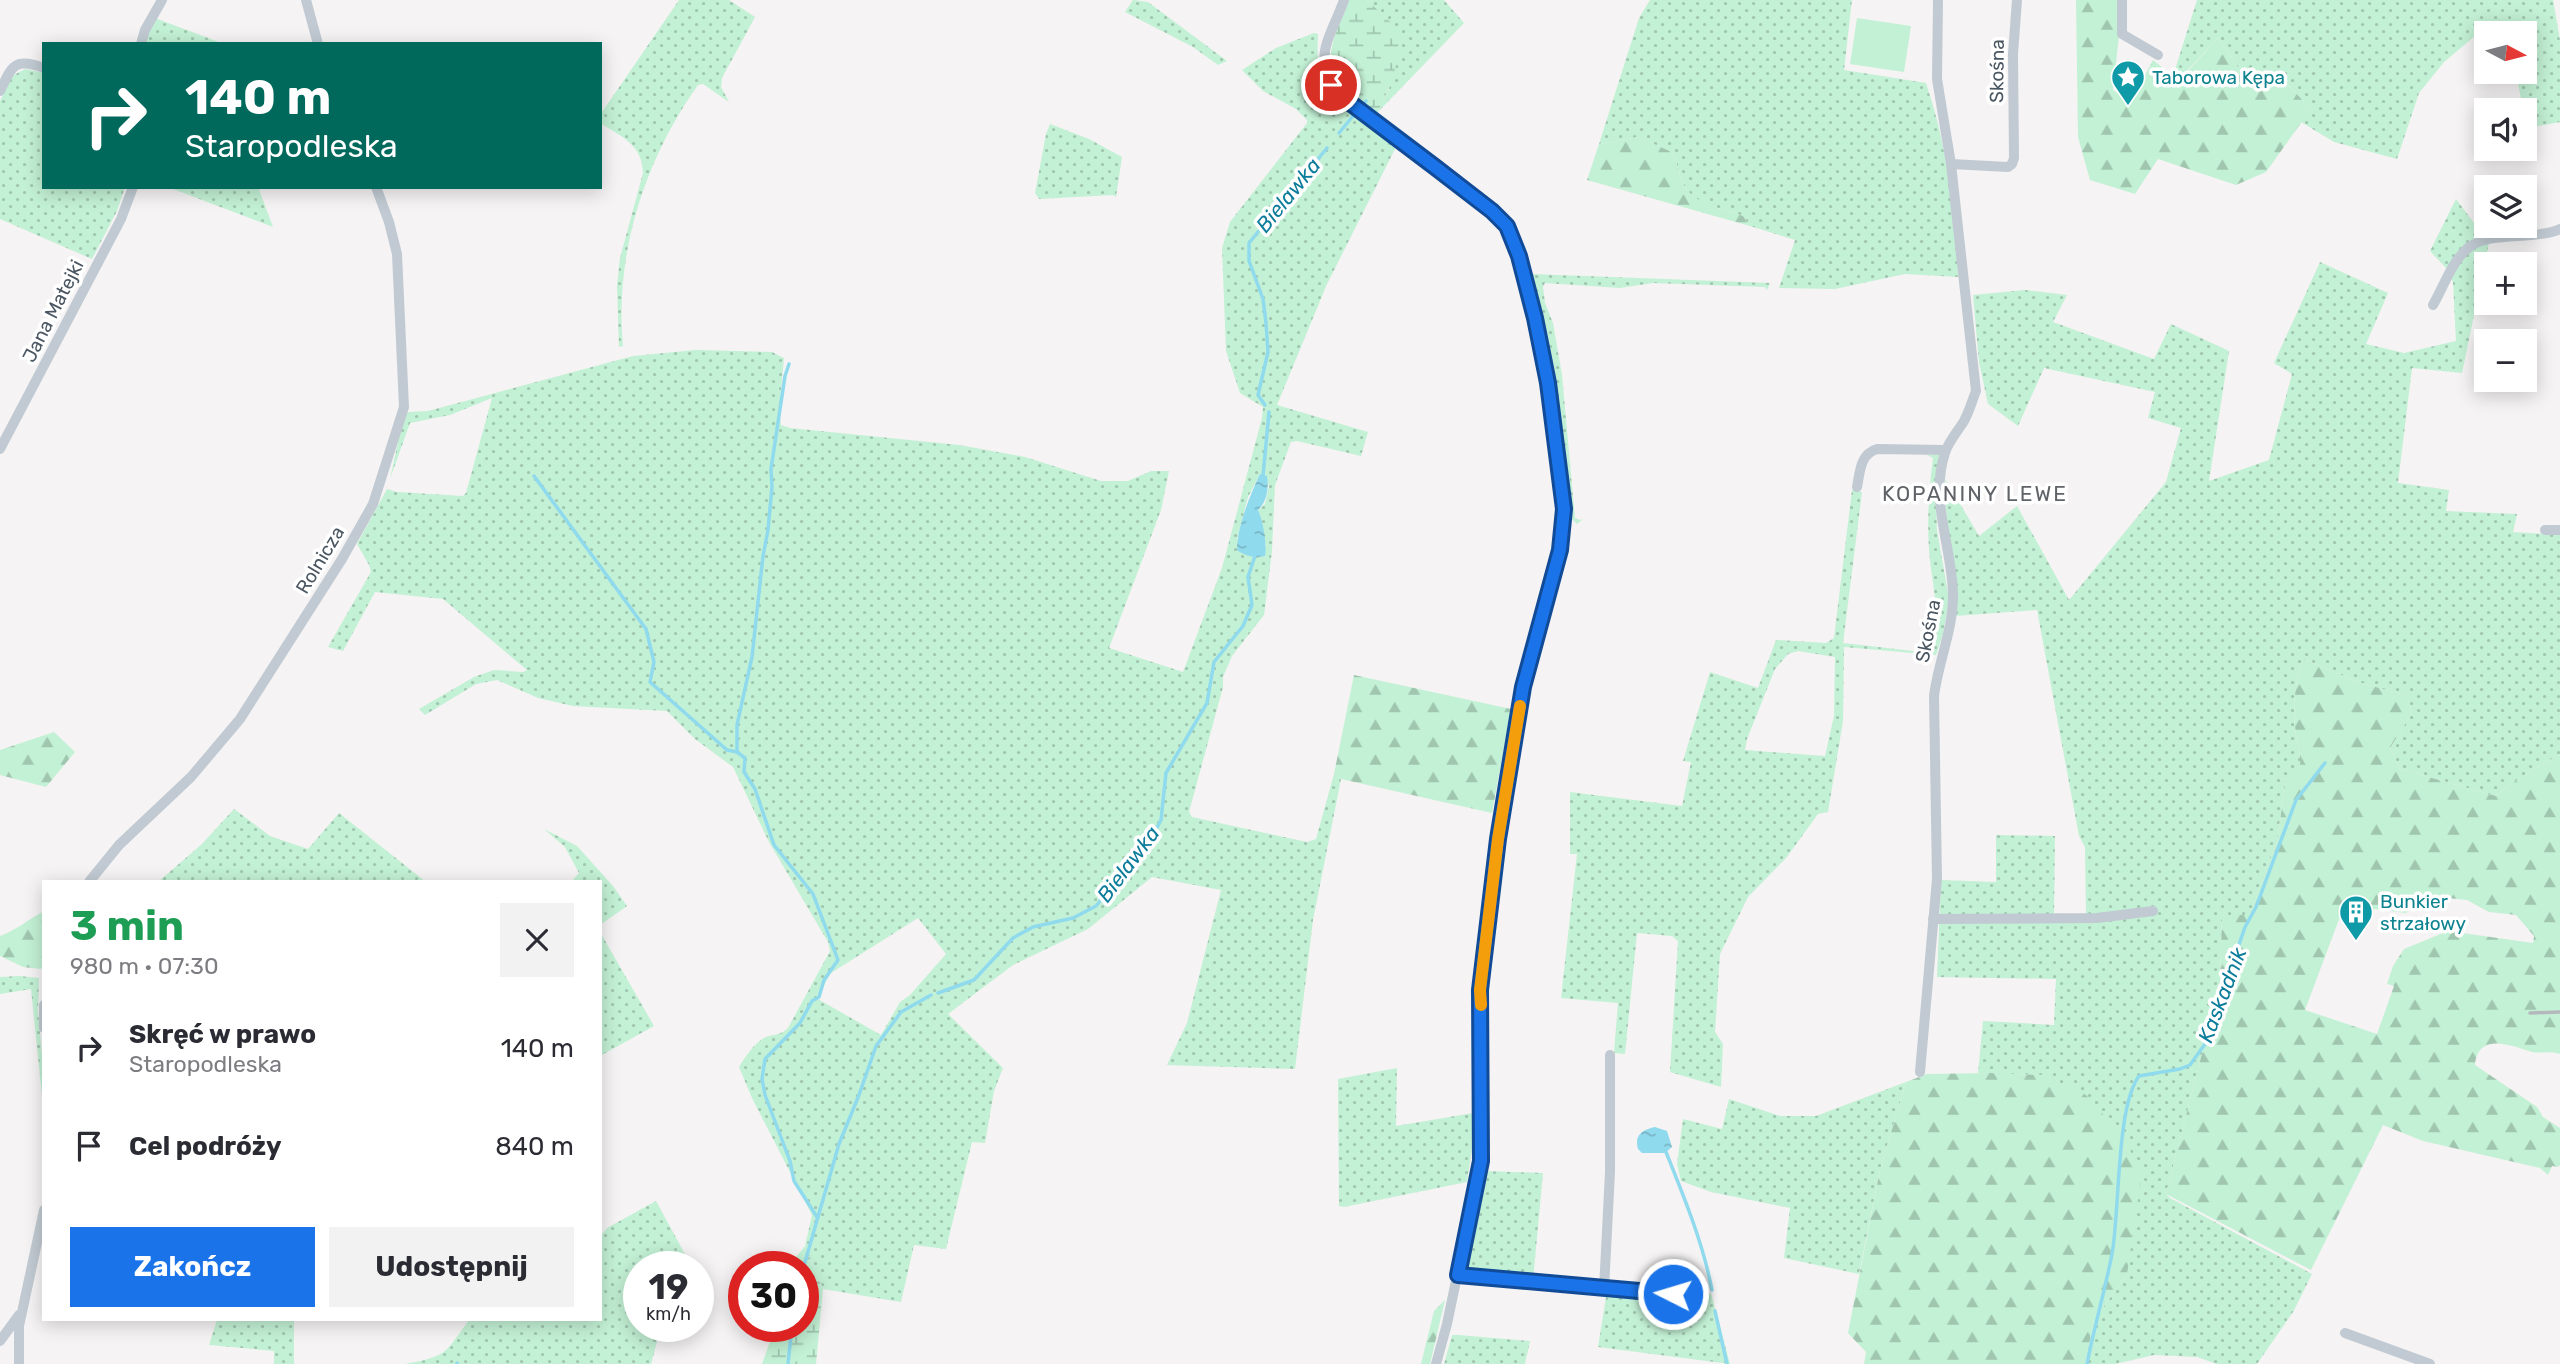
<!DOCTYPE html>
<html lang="pl">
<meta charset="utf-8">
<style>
:root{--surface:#fff;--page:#f2f2f3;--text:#2b2b33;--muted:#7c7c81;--accent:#1a73e8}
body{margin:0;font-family:Rubik,sans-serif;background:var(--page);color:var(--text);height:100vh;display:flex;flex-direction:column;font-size:26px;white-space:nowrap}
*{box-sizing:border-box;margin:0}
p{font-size:23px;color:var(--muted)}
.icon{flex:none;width:38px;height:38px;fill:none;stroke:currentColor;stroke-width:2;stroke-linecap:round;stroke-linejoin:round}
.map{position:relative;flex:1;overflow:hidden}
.details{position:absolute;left:42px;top:880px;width:560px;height:441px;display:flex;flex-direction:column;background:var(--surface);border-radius:0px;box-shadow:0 4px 18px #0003}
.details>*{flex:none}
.hud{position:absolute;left:42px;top:42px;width:560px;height:147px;border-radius:0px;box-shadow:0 4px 18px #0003;background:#00695c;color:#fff;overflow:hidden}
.needle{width:46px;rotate:97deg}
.controls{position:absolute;left:2474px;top:21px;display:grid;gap:14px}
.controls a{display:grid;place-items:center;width:63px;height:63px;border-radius:0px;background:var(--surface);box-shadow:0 4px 18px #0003;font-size:35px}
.speed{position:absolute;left:623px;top:1251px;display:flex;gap:14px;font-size:35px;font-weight:700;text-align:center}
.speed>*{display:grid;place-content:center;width:91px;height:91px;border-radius:50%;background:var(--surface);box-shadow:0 4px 18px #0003;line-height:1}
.speed small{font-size:18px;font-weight:400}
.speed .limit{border:10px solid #d22;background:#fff;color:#111}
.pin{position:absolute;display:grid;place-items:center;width:60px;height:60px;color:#fff;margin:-30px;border:4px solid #fff;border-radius:50%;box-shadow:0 2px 7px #0007}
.me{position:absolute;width:77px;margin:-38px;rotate:275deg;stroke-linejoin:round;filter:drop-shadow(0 0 5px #0008)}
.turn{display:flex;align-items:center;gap:24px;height:147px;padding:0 28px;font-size:32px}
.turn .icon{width:91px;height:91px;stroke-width:2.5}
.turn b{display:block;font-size:49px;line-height:60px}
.round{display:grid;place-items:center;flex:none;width:74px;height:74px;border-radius:0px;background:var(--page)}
.overview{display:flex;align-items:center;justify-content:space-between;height:119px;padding:0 28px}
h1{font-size:42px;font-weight:700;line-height:52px;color:#1e9e55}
.primary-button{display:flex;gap:14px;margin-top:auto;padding:14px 28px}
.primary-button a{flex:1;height:80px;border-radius:0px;background:var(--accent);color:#fff;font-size:28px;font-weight:700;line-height:80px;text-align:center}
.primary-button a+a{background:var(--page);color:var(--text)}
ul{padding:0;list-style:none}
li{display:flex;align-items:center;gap:21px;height:98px;padding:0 28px}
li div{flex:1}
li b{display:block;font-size:26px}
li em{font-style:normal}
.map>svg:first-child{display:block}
</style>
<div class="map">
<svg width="2560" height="1364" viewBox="0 0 2560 1364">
<defs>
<pattern id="grass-dots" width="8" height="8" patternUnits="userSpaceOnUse" patternTransform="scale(1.75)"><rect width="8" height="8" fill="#c3f1d5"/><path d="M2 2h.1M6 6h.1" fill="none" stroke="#a0c6b0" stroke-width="1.8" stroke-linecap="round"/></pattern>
<pattern id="forest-firs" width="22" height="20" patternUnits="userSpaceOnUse" patternTransform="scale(1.75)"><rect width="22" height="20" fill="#c3f1d5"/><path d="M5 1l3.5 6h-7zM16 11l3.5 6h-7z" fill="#a0c6b0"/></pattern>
<pattern id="wetland-marsh" width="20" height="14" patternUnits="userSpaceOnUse" patternTransform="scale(1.75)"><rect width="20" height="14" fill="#c3f1d5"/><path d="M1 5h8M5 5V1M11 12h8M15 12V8" fill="none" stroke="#a0c6b0"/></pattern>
<pattern id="water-ripples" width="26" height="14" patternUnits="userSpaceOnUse" patternTransform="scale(1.75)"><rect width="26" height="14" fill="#90daee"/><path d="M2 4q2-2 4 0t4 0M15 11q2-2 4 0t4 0" fill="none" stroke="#78b4c4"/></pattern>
</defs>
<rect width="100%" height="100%" fill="#f5f3f3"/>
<g fill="url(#grass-dots)" fill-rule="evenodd">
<path d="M679,0H729L755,17L722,78L721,87L729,102L703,84L698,85C645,159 614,255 623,346L619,347L617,286L620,258L643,173C642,144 622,137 600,123V115Z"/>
<path d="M1133,0L1148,2L1227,61L1218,65L1193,47L1125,12Z"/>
<path d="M1367,0H1444L1464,23L1377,113L1389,89L1399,31Z"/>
<path d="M1650,0H1852L1844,70L1926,83C1947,145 1955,211 1958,277L1905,274L1835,289L1779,288L1795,240L1750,226L1743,216C1725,209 1699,206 1687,190C1680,181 1677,164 1674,153L1638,137L1599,144L1639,18Z"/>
<path d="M2197,0H2553L2560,40V122L2527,128L2525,110H2523L2516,72H2525V33H2487V43L2475,36L2444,62L2419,93L2397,159L2334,142L2301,122L2311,109L2290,87L2243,75L2218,38L2187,71L2173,76Z"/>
<path d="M155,18L224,44H145Z"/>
<path d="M1314,33L1318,34C1317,56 1317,74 1329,93L1396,147L1327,284L1277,405L1368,432L1361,456L1297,441L1291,442L1275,485L1272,551L1264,615L1232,656L1223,677V687L1189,812L1192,817L1307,842L1316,839L1334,774L1341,779L1313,920L1295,1069L1167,1065L1187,1023L1221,890L1152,877L1088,929L1013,965L948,1014L1003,1068L994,1091L985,1143L972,1142L946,1249L914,1245L901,1302L823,1289L805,1246L812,1215L752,1098L739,1067C745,1057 755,1042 766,1037C775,1034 781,1035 788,1028L830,951L828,942L769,842L733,767L695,739L667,711L573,706L538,698L497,680L476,684L425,715L419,709L474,677L494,670L523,672L527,670L443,599L375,592L343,651L328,647L371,572L369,565L357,544L387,489L397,492L463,496L466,493L492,398L450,415L410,423L390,479L404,415L409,412L428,411L633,356L696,350L772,352L784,358L779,411L781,425L790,428L959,445L1025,457L1101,481H1128L1151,471H1169L1161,510L1109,648L1183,672L1222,568L1262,418L1263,407L1240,393L1226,351L1222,248L1230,222L1307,123V120L1296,109L1263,91L1242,70L1276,48ZM1260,474L1269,485L1265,504L1258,510C1264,521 1262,534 1266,546L1237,540L1248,497ZM918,918L946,954L910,995L900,1002L881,1035L816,998L831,973Z"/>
<path d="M25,69L44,73V187H125L117,211L92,259L0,219V101L12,76Z"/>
<path d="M1050,124L1089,139L1122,157L1116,197L1113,195L1039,199L1035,193L1046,134Z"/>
<path d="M168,187H258L273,227Z"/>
<path d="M2456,199L2489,243L2462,373L2412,368L2398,483L2449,490L2446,511L2517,514L2513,532L2560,535V754L2512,783L2496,796L2400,769L2390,748L2412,713L2407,696L2355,681L2304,659C2295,675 2293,708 2295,726C2296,740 2301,751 2300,766L2286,780L2277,841L2250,915L2222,916L2220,983L2166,1194L2170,1198L2312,1274L2293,1312L2257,1364H2217L2197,1357L2154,1355L2115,1364H2085L2094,1320L2127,1274L2043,1075L1978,1073L1983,1021L2054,1025L2056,979L1937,977L1941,880L1996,882V835L2055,836L2054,917L2086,915L2085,847L2079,836L2037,610L1955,616L1944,484L1946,480L1979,536L2017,506L2069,600L2166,482L2181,428L2148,418L2155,392L2044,368L2018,426L1988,404L1979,362L1973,295L2025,290L2067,295L2053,322L2154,359L2171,324L2229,351L2209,481L2269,460L2292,374L2274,363L2320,262L2388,293L2366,344L2404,353L2456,341L2453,282L2447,269L2430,251Z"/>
<path d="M1515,223L1532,274L1770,283L1767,290L1765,287L1653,283L1620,288L1545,283L1543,287L1545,303L1553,323L1562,375L1575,518L1580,520L1583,519L1577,524L1570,517L1564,451L1547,346Z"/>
<path d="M1927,455H1939L1936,499L1937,530L1949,599L1943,634L1936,655L1844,647L1843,721L1828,812L1818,814L1786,858L1748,897L1720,954L1715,1032L1723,1044L1721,1087L1670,1072L1678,941L1672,936L1637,933L1625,1054L1614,1053L1618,1003L1561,998L1577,854H1570V792L1682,806L1691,762L1683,761L1710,672L1758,688L1776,640L1826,643L1834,638L1852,490L1862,492L1843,643L1931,653C1942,614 1932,588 1929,550C1927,519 1929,489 1933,458ZM1798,651L1835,657L1834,716L1825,756L1745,750L1747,739L1775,669L1788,654Z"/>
<path d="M234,809L270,836L308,849L339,813L426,882H158L202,844Z"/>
<path d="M544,829L577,846L613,886L627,906L600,925V882H571L579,873L565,847Z"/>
<path d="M600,932L654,1026L600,1056Z"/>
<path d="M19,976L39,978L38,1010L44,1079V1115L31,989L0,994V977Z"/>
<path d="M1397,1068L1396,1126L1473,1113L1472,1149L1467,1182L1344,1207L1339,1206L1338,1079Z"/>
<path d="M1906,1082L1880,1170L1859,1274L1784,1258L1790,1208L1711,1192L1681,1181L1677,1164L1683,1119L1722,1129L1729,1099L1780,1116H1816Z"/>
<path d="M1487,1171L1543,1173L1533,1280L1463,1272Z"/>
<path d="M656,1201L692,1267H639V1326L661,1327L651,1364H405C448,1356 444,1354 469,1320H600V1237L607,1228Z"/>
<path d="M1711,1293L1730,1364L1598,1347L1606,1297L1698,1303Z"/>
<path d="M217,1320H294V1364H274V1351L209,1345Z"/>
<path d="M1452,1335H1459L1530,1341L1525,1364H1444Z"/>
</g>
<g fill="url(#forest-firs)" fill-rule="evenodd">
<path d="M2076,0H2118L2119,36L2113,90L2131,102L2153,60L2173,76L2187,72L2218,38L2243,75L2290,87L2311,109L2266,172L2236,185L2158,159L2135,194L2090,180L2078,137Z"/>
<path d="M1638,137L1674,153C1677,164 1680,181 1687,190C1700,206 1725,209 1743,216L1750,226L1587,180L1599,144Z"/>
<path d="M2304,659L2355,681L2407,696L2412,713L2390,748L2400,769L2496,796L2512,783L2560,754V1054C2550,1050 2541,1054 2532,1052C2513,1046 2478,1031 2475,1065L2537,1107L2543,1117L2560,1128V1165L2558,1167L2552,1166L2548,1175L2540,1168L2423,1141L2383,1125L2311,1270L2166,1194L2220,983L2222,915H2250L2277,841L2286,780L2300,765C2301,751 2296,740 2295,726C2293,707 2295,675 2304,659ZM2428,896L2467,900L2489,912L2516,915L2534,936L2533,943L2448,931L2404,949L2393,966L2387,984L2394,986L2377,1034L2305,1010L2341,914L2375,909L2406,913Z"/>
<path d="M1354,675L1511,709L1492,813L1341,779L1334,774Z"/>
<path d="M54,732L75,752L46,787L0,775V750Z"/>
<path d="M44,911V962L41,969L23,967L0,956V936C15,931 29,919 44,911Z"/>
<path d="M1990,1073L2043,1075L2086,1095L2124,1139L2142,1172L2127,1274L2094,1320L2085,1364H1864L1866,1352L1848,1333L1880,1170L1906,1082L1927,1074Z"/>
<path d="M1445,1300L1430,1364H1421L1434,1311Z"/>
</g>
<g fill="url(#wetland-marsh)">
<path d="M1349,0H1367L1399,30C1400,63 1392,85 1377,113C1366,105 1354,98 1344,90C1317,66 1338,26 1349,0Z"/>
<path d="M805,1246L823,1289L816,1364H762L775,1327L803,1326V1267H788Z"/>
</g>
<path fill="#c3f1d5" d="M1857,18L1911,26L1904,72L1850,64Z"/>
<g fill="url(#water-ripples)">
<path d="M1260,474L1267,476C1269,488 1267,502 1258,510C1263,519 1267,545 1265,556C1254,558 1247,557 1237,550C1237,527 1250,495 1260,474Z"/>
<path d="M1655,1127L1667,1131L1672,1147L1665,1153H1642L1638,1149C1634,1135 1642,1130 1655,1127Z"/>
</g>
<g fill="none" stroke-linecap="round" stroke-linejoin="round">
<g stroke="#90daee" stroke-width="3.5">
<path d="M1365,102L1366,101"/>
<path d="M1339,133L1353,116"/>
<path d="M789,364L785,376L771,469L772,487L768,530L763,556L752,657L737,725V752L745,758L744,772L755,789L774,845L813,894L838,960L824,980L819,997L812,1001L800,1023L765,1059L762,1079L765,1095L790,1161L794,1181L817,1217"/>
<path d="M1265,405L1258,395L1268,352L1266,323L1263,299L1249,261V243L1327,148"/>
<path d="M534,476L646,629L654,662L650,682L727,750L737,752"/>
<path d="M1263,476L1269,412"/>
<path d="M938,993L974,980L1013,938L1033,927L1073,918L1096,906L1151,839L1161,820L1166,773L1207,703L1214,662L1243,626L1252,605L1248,577L1256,553"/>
<path d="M1666,1152C1684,1197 1703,1243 1712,1290"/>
<path d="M803,1269L839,1144L859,1095L876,1046L901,1012L931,995"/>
<path d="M1715,1311L1727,1364"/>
<path d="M457,1363V1364"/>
<path d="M788,1364L792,1326"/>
<path d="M2087,1364C2094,1327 2105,1291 2112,1254C2120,1210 2116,1107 2139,1076L2180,1069L2190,1065L2205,1044L2245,927L2256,907L2296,800L2325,763"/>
</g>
<g stroke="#c1cad2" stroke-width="10">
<path d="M306,0L318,44"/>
<path d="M1344,0C1329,42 1308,60 1345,99L1492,211L1507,226L1512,235L1535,318L1548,383L1564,509L1560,550L1523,687L1498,839L1480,990L1481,1161L1447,1324L1436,1364"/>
<path d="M2122,0V34L2158,55"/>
<path d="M141,44L145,30L162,0"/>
<path d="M0,91C12,66 14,57 44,68"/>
<path d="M1951,164L2008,167L2012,164L2014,158L2013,54L2017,0"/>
<path d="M2433,305C2443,288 2452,261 2468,248C2490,230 2533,241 2560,229"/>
<path d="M0,449L121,219L133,187"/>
<path d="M1857,487C1860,472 1860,454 1877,449L1945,450"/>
<path d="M2545,530H2560"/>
<path d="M89,882L119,845L191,777L240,719L342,559L373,504L404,407L397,254L389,222L376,187"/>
<path d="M1933,919L2097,918L2153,911"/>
<path d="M44,1005V1028"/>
<path d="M1920,1072L1937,879L1934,696C1938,663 1953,630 1953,596C1953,549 1929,501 1945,453C1948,442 1958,431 1964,421C1969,412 1972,401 1976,391L1951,164L1937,79L1938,0"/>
<path d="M1458,1275L1673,1295"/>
<path d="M1604,1289L1610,1172V1055"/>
<path d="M2345,1333L2430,1364"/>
<path d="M0,1341L19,1315"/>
<path d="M19,1364V1326L44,1210"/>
</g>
<path stroke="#b5b8bd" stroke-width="3.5" d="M2530,1013L2560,1012"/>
</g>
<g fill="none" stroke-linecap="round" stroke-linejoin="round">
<g stroke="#114b97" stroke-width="18">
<path id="route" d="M1331,85L1345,99L1435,167L1492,211L1507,226L1519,256L1535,318L1548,383L1564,509L1560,550L1523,687L1498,839L1480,990L1481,1161L1458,1275L1673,1294"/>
</g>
<use href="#route" stroke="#1a73e8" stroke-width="12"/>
<path stroke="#f59e0b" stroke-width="12" d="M1481,1005L1480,990L1498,839L1520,706"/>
</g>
<defs>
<g id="sight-pin" transform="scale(1.75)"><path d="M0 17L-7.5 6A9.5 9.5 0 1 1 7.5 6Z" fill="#0f9aa8" stroke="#fff"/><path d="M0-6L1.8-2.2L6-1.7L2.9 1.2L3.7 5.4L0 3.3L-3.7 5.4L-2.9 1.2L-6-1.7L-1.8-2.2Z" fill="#fff"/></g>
<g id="building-pin" transform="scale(1.75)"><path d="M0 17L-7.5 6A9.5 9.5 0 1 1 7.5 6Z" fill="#0f9aa8" stroke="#fff"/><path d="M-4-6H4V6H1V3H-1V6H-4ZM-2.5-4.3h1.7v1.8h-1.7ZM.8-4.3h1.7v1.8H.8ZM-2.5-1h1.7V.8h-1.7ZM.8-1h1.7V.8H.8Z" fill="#fff"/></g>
</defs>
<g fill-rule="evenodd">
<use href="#sight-pin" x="2128" y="77"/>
<use href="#building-pin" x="2356" y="912"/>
</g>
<g text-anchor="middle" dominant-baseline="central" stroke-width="7" stroke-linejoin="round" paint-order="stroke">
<g font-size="19" fill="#4a5661" stroke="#fff">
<text transform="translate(1997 71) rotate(-89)">Skośna</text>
<text transform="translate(53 311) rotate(-63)">Jana Matejki</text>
<text transform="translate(320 560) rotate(-59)">Rolnicza</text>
<text transform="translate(1928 631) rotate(-79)">Skośna</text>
</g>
<g font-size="19" fill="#0d838f" stroke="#fff" text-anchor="start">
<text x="2152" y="77">Taborowa Kępa</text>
<text x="2380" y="901">Bunkier<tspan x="2380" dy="22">strzałowy</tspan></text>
</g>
<g font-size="21" font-style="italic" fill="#0c7c9b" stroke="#fff">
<text transform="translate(1288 195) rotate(-51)">Bielawka</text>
<text transform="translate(1128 864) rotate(-53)">Bielawka</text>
<text transform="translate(2222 995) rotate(-69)">Kaskadnik</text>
</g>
<g font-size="21" letter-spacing="2" fill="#5f6368" stroke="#fff">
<text x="1975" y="493">KOPANINY LEWE</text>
</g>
</g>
</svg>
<div class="controls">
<a><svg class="needle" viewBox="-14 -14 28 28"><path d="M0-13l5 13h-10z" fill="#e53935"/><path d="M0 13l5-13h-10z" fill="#7c7c81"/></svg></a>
<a><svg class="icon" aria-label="sound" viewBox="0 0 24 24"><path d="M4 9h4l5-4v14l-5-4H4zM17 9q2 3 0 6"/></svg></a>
<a><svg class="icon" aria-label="layers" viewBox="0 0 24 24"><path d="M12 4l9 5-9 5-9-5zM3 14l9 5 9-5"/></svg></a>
<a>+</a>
<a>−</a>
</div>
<div class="speed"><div>19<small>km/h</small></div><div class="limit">30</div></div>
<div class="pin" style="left:1331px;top:85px;background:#d93025"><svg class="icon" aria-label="arrive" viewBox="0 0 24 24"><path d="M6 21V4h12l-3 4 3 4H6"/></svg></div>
<svg class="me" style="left:1673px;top:1294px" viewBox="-20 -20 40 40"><circle r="17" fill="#1a73e8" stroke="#fff" stroke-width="3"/><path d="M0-11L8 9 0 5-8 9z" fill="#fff"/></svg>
<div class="hud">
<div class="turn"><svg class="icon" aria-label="right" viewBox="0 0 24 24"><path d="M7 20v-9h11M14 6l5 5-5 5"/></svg><div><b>140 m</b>Staropodleska</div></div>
</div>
<section class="details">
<div class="overview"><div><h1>3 min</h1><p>980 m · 07:30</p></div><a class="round"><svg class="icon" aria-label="close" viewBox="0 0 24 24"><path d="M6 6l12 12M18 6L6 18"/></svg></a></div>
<ul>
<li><svg class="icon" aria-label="right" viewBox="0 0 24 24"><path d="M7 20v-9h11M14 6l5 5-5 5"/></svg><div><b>Skręć w prawo</b><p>Staropodleska</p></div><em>140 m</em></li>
<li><svg class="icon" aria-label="arrive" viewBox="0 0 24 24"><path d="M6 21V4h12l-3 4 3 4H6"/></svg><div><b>Cel podróży</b></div><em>840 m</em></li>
</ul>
<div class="primary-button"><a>Zakończ</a><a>Udostępnij</a></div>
</section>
</div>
